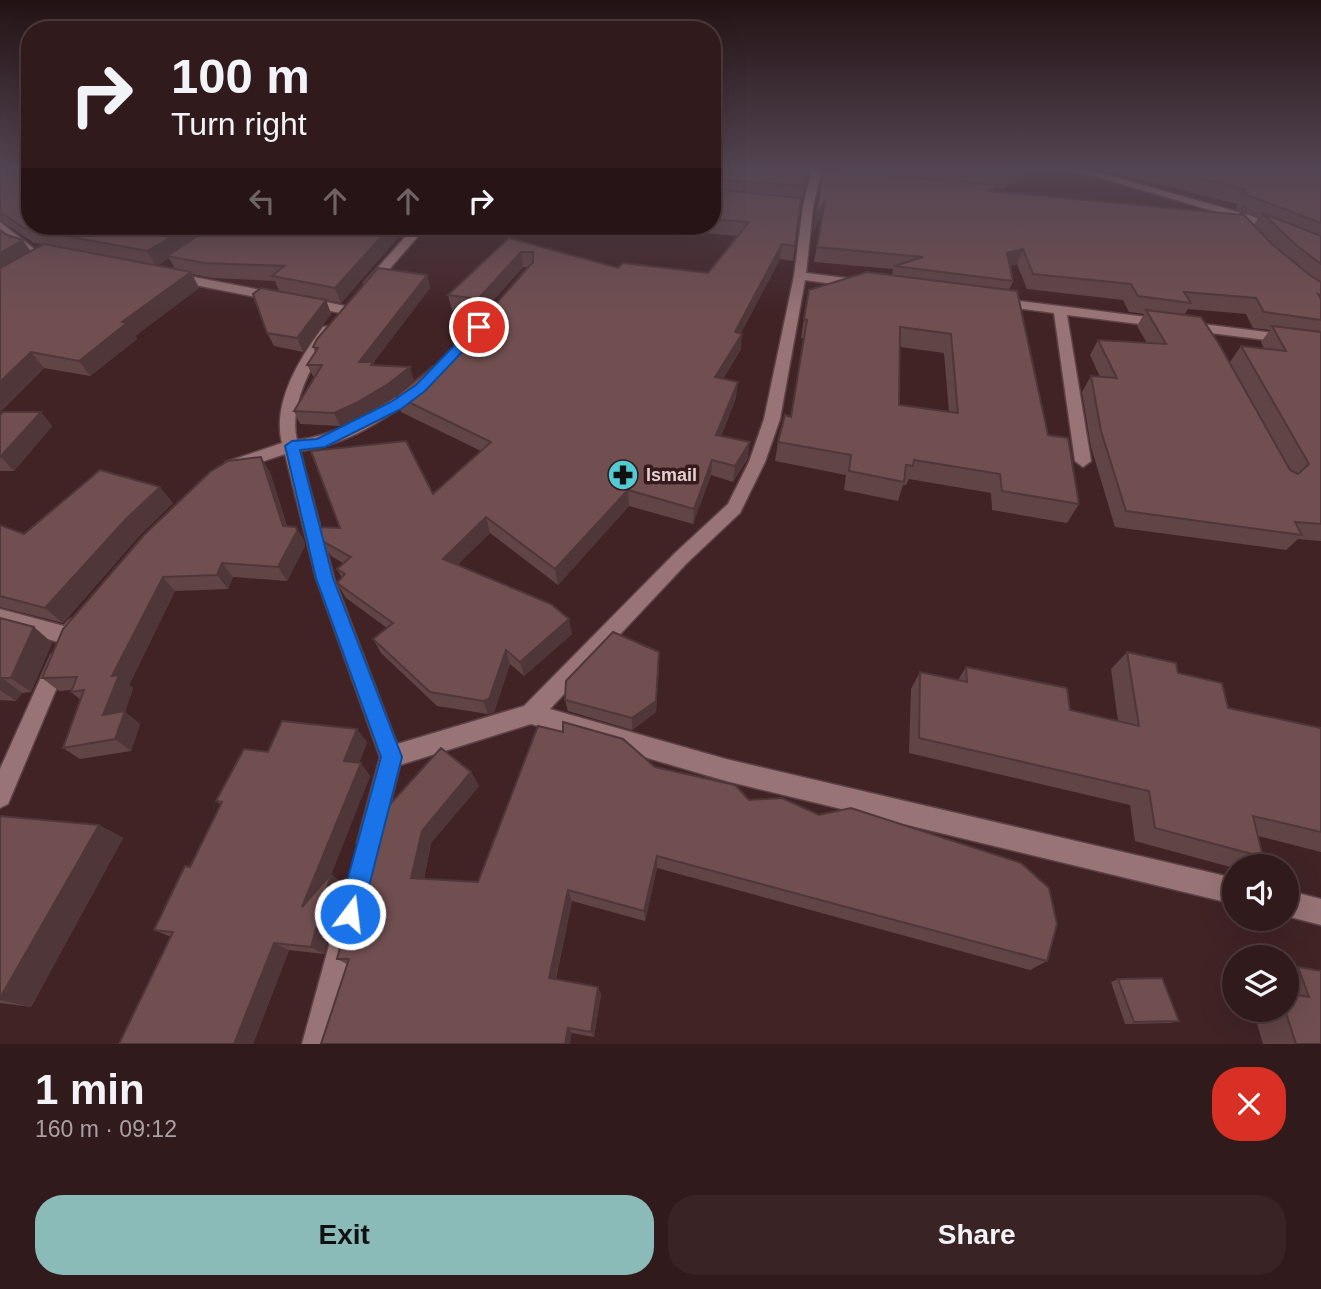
<!DOCTYPE html>
<meta charset="utf-8">
<style>
:root{--surface:#311a1c;--page:#392325;--text:#f1f3f6;--muted:#a8a1a3;--line:#4c383b;--accent:#8bbbb9}
body{margin:0;font-family:Arial,sans-serif;background:var(--page);color:var(--text);height:100vh;display:flex;flex-direction:column;font-size:26px;white-space:nowrap}
*{box-sizing:border-box;margin:0}
p{font-size:23px;color:var(--muted)}
.icon{flex:none;width:38px;height:38px;fill:none;stroke:currentColor;stroke-width:2;stroke-linecap:round;stroke-linejoin:round}
.map{position:relative;height:1044px;overflow:hidden}
.details{display:flex;flex-direction:column;background:var(--surface);flex:1}
.details>*{flex:none}
.banner{position:absolute;left:21px;top:21px;width:700px;height:214px;border-radius:28px;box-shadow:0 7px 28px #0002,0 0 0 2px var(--line);background:#311a1c;color:var(--text);overflow:hidden}
.fabs{position:absolute;left:1222px;top:854px;display:grid;gap:14px}
.fabs a{display:grid;place-items:center;width:77px;height:77px;border-radius:50%;background:var(--surface);box-shadow:0 7px 28px #0002,0 0 0 2px var(--line);font-size:35px}
.pin{position:absolute;display:grid;place-items:center;width:60px;height:60px;color:#fff;margin:-30px;border:4px solid #fff;border-radius:50%;box-shadow:0 2px 7px #0007}
.me{position:absolute;width:77px;margin:-38px;rotate:15deg;stroke-linejoin:round;filter:drop-shadow(0 0 5px #0008)}
.turn{display:flex;align-items:center;gap:24px;height:147px;padding:0 35px;font-size:32px}
.turn .icon{width:91px;height:91px;stroke-width:2.5}
.turn b{display:block;font-size:49px;line-height:60px}
.lanes{display:flex;align-items:center;height:66px;padding:0 35px;background:#0003;justify-content:center;gap:35px;direction:ltr}
.lanes .off{opacity:.35}
.round{display:grid;place-items:center;flex:none;width:74px;height:74px;border-radius:28px;background:var(--page)}
.head{display:flex;align-items:center;justify-content:space-between;height:119px;padding:0 35px}
h1{font-size:42px;font-weight:800;line-height:52px}
.primary-button{display:flex;gap:14px;margin-top:auto;padding:14px 35px}
.primary-button a{flex:1;height:80px;border-radius:28px;background:var(--accent);color:#111;font-size:28px;font-weight:800;line-height:80px;text-align:center}
.primary-button a+a{background:var(--page);color:var(--text)}
.map>svg:first-child{display:block}
</style>
<div class="map">
<svg width="1321" height="1044" viewBox="0 0 1321 1044">
<rect width="100%" height="100%" fill="#412326"/>
<g fill="none" stroke-linecap="round" stroke-linejoin="round">
<g stroke="#5c4245" stroke-width="3">
<g id="minor">
<path d="M812,168H822L813,207L806,273L862,280L868,284L862,288L805,280L780,419L765,462L740,513L687,563L550,709L726,759L1234,878V904L726,781L531,724L400,765L378,852L369,855L360,852L357,843L380,757L316,578L285,454L232,472L224,466L226,462L282,443C272,403 299,359 323,327L328,326L335,330C315,358 288,404 297,440C341,435 376,409 413,387H423L425,390L423,393C385,418 347,446 300,451L334,578L397,744L524,706L675,553L728,504L749,462L764,419L794,276L803,207Z"/>
<path d="M1067,168H1083L1252,216L1321,245V253L1244,220Z"/>
<path d="M0,222L33,248V252C20,254 9,241 0,232Z"/>
<path d="M415,226H427L372,289H364V283Z"/>
<path d="M173,273L276,293L282,297L276,301L169,280V274Z"/>
<path d="M307,298L350,307L352,310L345,314L302,305L301,302Z"/>
<path d="M997,298L1321,339V347L1067,315L1091,461L1083,467L1075,461L1054,313L992,305L991,302Z"/>
<path d="M0,609L64,626C70,618 73,616 83,619L86,625L75,642L68,645L0,625Z"/>
<path d="M58,652L65,655L68,661L8,804L0,808V769L51,655Z"/>
<path d="M1286,890L1321,899V925L1286,916Z"/>
<path d="M344,925L353,929L357,938L330,1044H302L331,938L335,929Z"/>
</g>
</g>
<use href="#minor" fill="#987476" fill-rule="evenodd"/>
</g>
<g fill="#614446" fill-rule="evenodd">
<path d="M0,168L30,226H408L341,303L279,291L275,281L212,278L192,274L199,288L135,336L137,339L90,376L44,368L0,412L7,235L31,251L43,244L34,243L0,220ZM169,258L175,269L157,266Z"/>
<path d="M712,168H811L801,200L793,261L780,259L741,333V349L723,379L736,398L721,436L748,458L733,482L711,475L693,524L629,506L558,585L490,533L457,565L572,634L524,676L510,664L494,712L488,714L437,706L381,653L373,639L387,628L346,598L337,583L342,578L337,569L343,563L331,556L322,541L340,528L433,494L481,451L401,412L396,396L441,366L528,267H523L481,314L452,310L448,295L509,238L618,268L708,273L738,236L657,229V226H712Z"/>
<path d="M824,168H1031L1004,189L996,188L995,192L1238,215L1241,211L1236,209L1237,204L1094,168H1321V541L1298,539L1286,550L1115,527L1091,447L1082,392L1091,376L1100,377L1090,355L1098,340L1147,343L1137,326L1144,314L1129,312L1123,300L1027,289L1017,264L1010,266L1013,281L1009,290L1048,435L1079,504L1067,523L992,510L991,493L909,479L906,485H903L898,501L844,490L846,475L775,461L778,442L791,417L804,338H801L804,319L892,275L893,269L814,262L822,216L813,231ZM1245,212L1258,218L1254,225L1244,215ZM1188,309L1246,314L1253,328L1270,330L1261,342L1264,349L1241,346L1230,362L1184,315ZM900,347L944,353L949,412L899,405Z"/>
<path d="M427,275L430,288L373,363L374,365L414,380L393,398L362,417L340,426L300,424L294,411L314,378L307,365L315,352L313,347Z"/>
<path d="M326,300L331,314L303,352L274,346L267,333Z"/>
<path d="M41,412L52,426L14,471H0V415Z"/>
<path d="M270,472L287,526L296,527L304,541L305,546L287,581L233,577L228,589L175,591L129,685L133,688L125,712L140,724L131,751L80,759L63,748L81,700L71,692V690L59,691L42,678Z"/>
<path d="M173,503L140,535L63,623L0,607V525L24,534Z"/>
<path d="M0,618L34,627L52,643L31,692L22,693L16,701L0,700Z"/>
<path d="M1127,652L1178,673L1228,708L1321,728V852L1258,836L1263,857L1243,866H1234V868L1135,841L1130,805L909,753L911,689L920,672L958,680L966,667L1070,710L1118,721L1111,669Z"/>
<path d="M659,664L656,712L632,730L568,711L565,700Z"/>
<path d="M367,742L359,763L370,776L331,874L343,884L324,954L289,950L253,1044H119L171,937L154,930L190,867L221,805L216,801L268,752Z"/>
<path d="M655,767L749,800L1047,961L1030,970L657,868L645,921L572,901L556,979L601,994L594,1037L572,1033L347,964L337,959L471,772L479,786L431,843L424,879L478,882Z"/>
<path d="M0,816L99,825L123,838L31,1007L0,1003Z"/>
<path d="M1298,967L1321,971V1044H1263L1253,1010H1286V970Z"/>
<path d="M1118,979L1179,1021L1170,1023L1125,1024L1111,982Z"/>
</g>
<g fill="#4f3739">
<path d="M809,168H811L801,200L803,186Z"/>
<path d="M1018,168H1031L1004,189L1010,175Z"/>
<path d="M825,201L822,215L813,231L816,216Z"/>
<path d="M188,226H211L192,244L167,256L169,258L156,266L147,251Z"/>
<path d="M391,226H408L341,303L335,288Z"/>
<path d="M23,240L33,255L0,275V253Z"/>
<path d="M782,244L780,259L734,347L735,332Z"/>
<path d="M1023,249L1017,264L1001,268L1007,253Z"/>
<path d="M521,252L523,267L481,314L478,299Z"/>
<path d="M191,272L199,288L135,336L137,339L90,376L79,361L122,322Z"/>
<path d="M427,275L430,288L373,363L378,376L359,362Z"/>
<path d="M326,300L331,314L303,352L297,338Z"/>
<path d="M742,334L741,349L714,393L715,377Z"/>
<path d="M31,352L44,368L0,412V382Z"/>
<path d="M410,367L414,380L393,398L362,417L340,426L334,413Z"/>
<path d="M738,382L736,398L715,450L716,435Z"/>
<path d="M41,412L52,426L14,471L1,457Z"/>
<path d="M750,442L748,458L733,482L735,466Z"/>
<path d="M261,457L270,472L291,541L283,526Z"/>
<path d="M712,460L711,475L693,524L694,509Z"/>
<path d="M160,487L173,503L140,535L63,623L45,608L126,519Z"/>
<path d="M628,490L629,506L558,585L555,569Z"/>
<path d="M486,517L490,533L448,574L443,559Z"/>
<path d="M296,527L304,541L305,546L287,581L278,567Z"/>
<path d="M222,563L233,577L228,589L217,575Z"/>
<path d="M163,577L175,591L129,685L133,688L125,712L140,724L131,751L115,739L103,715L112,676Z"/>
<path d="M569,619L572,634L524,676L520,662Z"/>
<path d="M34,627L52,643L31,692L11,678Z"/>
<path d="M506,650L510,664L494,712L488,714L483,701Z"/>
<path d="M659,652L656,712L632,730V718Z"/>
<path d="M2,678L22,693L16,701L0,690V680Z"/>
<path d="M357,729L367,742L355,774L344,761Z"/>
<path d="M361,763L370,776L315,916L302,907Z"/>
<path d="M471,772L479,786L431,843L422,889L411,878L422,831Z"/>
<path d="M99,825L123,838L31,1007L0,1000V998Z"/>
<path d="M657,856V868L645,921L644,911Z"/>
<path d="M331,874L343,884L324,954L311,947Z"/>
<path d="M568,890L572,901L554,986L549,978Z"/>
<path d="M274,943L289,950L253,1044H234Z"/>
<path d="M598,987L601,994L594,1037L591,1032Z"/>
<path d="M568,1028L572,1033L570,1044H565Z"/>
</g>
<g fill="#714f51" stroke="#4f3739" stroke-width="2" fill-rule="evenodd">
<path d="M0,168H30V226H188L185,229L147,251L24,228L0,212Z"/>
<path d="M712,168H809L803,186L712,179Z"/>
<path d="M932,168H1018L1010,175Z"/>
<path d="M1157,168H1321V223L1245,194L1246,190Z"/>
<path d="M823,170L997,185L989,191L1242,215L1243,206L1247,207L1244,215L1273,245L1311,276L1321,282V295L1318,294L1321,299V320L1264,312L1256,298L1184,292L1191,303L1138,296L1131,284L1033,274L1023,249L1007,253L1013,281L894,266L923,257L817,247L825,201L816,216Z"/>
<path d="M712,188L713,189L801,198L795,246L782,244L735,332L742,334L715,377L738,382L716,435L750,442L735,466L712,460L694,509L628,490L555,569L486,517L443,559L551,604L569,619L520,662L506,650L489,699L483,701L430,692L373,639L393,623L337,583L345,574L337,569L351,557L322,541L319,527L340,528L311,451L406,441L433,494L491,442L396,396L433,366H441L533,262V252H521L478,299L448,295L509,238L618,268L623,263L708,273L749,222L712,219Z"/>
<path d="M1262,213L1321,236V264L1296,245Z"/>
<path d="M208,226H391L335,288L272,276L284,266L205,263L167,256L196,237Z"/>
<path d="M0,230L7,235L23,240L0,253Z"/>
<path d="M44,244L191,272L122,322L127,323L79,361L31,352L0,382V268Z"/>
<path d="M378,268L427,275L359,362H373L371,365L410,367L388,384L356,403L334,413L294,411L322,365H307L318,348L313,347L317,339Z"/>
<path d="M867,272L1017,291L1048,435L1068,438L1079,504L1002,491L1000,474L914,460L913,466L906,465L904,482L849,471L851,455L778,442L785,415L791,417L807,320L804,319L809,290ZM900,327L951,334L958,413L899,405Z"/>
<path d="M261,288L326,300L297,338L267,333L253,294Z"/>
<path d="M1146,310L1201,317L1219,344L1290,470L1298,474L1309,464L1241,346L1286,351L1272,326L1321,332V524L1295,522L1302,535L1126,511L1101,431L1091,376L1117,378L1098,340L1166,344Z"/>
<path d="M3,412H41L0,457V415Z"/>
<path d="M261,457L283,526L296,527L297,531L278,567L222,563L217,575L163,577L112,676L119,675L103,715L125,711L115,739L63,748L84,690L71,692L77,677L42,678L63,629L144,535L210,472L228,461Z"/>
<path d="M100,470L160,487L126,519L45,608L0,596V525L24,534Z"/>
<path d="M0,618L34,627L11,678H2L0,680Z"/>
<path d="M613,632L659,652L656,701L632,718L565,700L566,681Z"/>
<path d="M1127,652L1176,663L1178,673L1222,683L1228,708L1321,728V832L1253,816L1263,857L1155,828L1149,791L919,738L920,672L967,682L966,667L1067,688L1070,710L1139,726Z"/>
<path d="M282,721L357,729L344,761L361,763L302,907L331,874L311,947L274,943L234,1044H119L173,932L154,930L185,866L190,867L222,802L216,801L244,749L268,752Z"/>
<path d="M563,722L623,739L655,767L735,785L749,800L782,798L819,815L851,808L1021,863L1049,888L1057,924L1047,961L657,856L644,911L568,890L549,978L598,987L591,1032L568,1028L565,1044H321L349,959H337L373,823L441,748L471,772L422,831L411,878L478,882L538,726L563,732Z"/>
<path d="M0,816L99,825L0,998Z"/>
<path d="M1298,967L1321,971V1044H1296L1285,1010H1286V993L1309,997Z"/>
<path d="M1162,978L1179,1021L1134,1022L1118,979Z"/>
</g>
<linearGradient id="sky" x2="0" y2="1"><stop stop-color="#241315"/><stop offset="0.54" stop-color="#544552"/><stop offset="1" stop-color="#544552" stop-opacity="0"/></linearGradient>
<rect width="1321" height="314" fill="url(#sky)"/>
<path fill="#1a73e8" stroke="#114b97" stroke-width="2" d="M479,323L485,327L484,329L425,391L401,409L325,447L300,450L333,578L402,757L362,914L358,922L350,925L342,922L338,914L381,757L316,578L285,446L292,441L317,439L391,402L416,385L475,324Z"/>
<defs>
<g id="pharmacy-disc" transform="scale(1.575)"><circle r="9.5" fill="#51ccd4" stroke="#371a1c"/><path d="M-2-6h4v4h4v4h-4v4h-4v-4h-4v-4h4Z" fill="#111"/></g>
</defs>
<g fill-rule="evenodd">
<use href="#pharmacy-disc" x="623" y="475"/>
</g>
<g text-anchor="middle" dominant-baseline="central" stroke-width="7" stroke-linejoin="round" paint-order="stroke">
<g font-size="18" font-weight="bold" fill="#e5d0d1" stroke="#371a1c" text-anchor="start">
<text x="646" y="475">Ismail</text>
</g>
</g>
</svg>
<div class="fabs">
<a><svg class="icon" aria-label="sound" viewBox="0 0 24 24"><path d="M4 9h4l5-4v14l-5-4H4zM17 9q2 3 0 6"/></svg></a>
<a><svg class="icon" aria-label="layers" viewBox="0 0 24 24"><path d="M12 4l9 5-9 5-9-5zM3 14l9 5 9-5"/></svg></a>
</div>
<div class="pin" style="left:479px;top:327px;background:#d93025"><svg class="icon" aria-label="arrive" viewBox="0 0 24 24"><path d="M6 21V4h12l-3 4 3 4H6"/></svg></div>
<svg class="me" style="left:350px;top:914px" viewBox="-20 -20 40 40"><circle r="17" fill="#1a73e8" stroke="#fff" stroke-width="3"/><path d="M0-11L8 9 0 5-8 9z" fill="#fff"/></svg>
<div class="banner">
<div class="turn"><svg class="icon" aria-label="right" viewBox="0 0 24 24"><path d="M7 20v-9h11M14 6l5 5-5 5"/></svg><div><b>100 m</b>Turn right</div></div>
<div class="lanes"><svg class="icon off" aria-label="left" viewBox="0 0 24 24"><path d="M17 20v-9H6M10 6l-5 5 5 5"/></svg><svg class="icon off" aria-label="ahead" viewBox="0 0 24 24"><path d="M12 20V5M6 11l6-6 6 6"/></svg><svg class="icon off" aria-label="ahead" viewBox="0 0 24 24"><path d="M12 20V5M6 11l6-6 6 6"/></svg><svg class="icon" aria-label="right" viewBox="0 0 24 24"><path d="M7 20v-9h11M14 6l5 5-5 5"/></svg></div>
</div>
</div>
<section class="details">
<div class="head"><div><h1>1 min</h1><p>160 m · 09:12</p></div><a class="round" style="background:#d93025;color:#fff"><svg class="icon" aria-label="close" viewBox="0 0 24 24"><path d="M6 6l12 12M18 6L6 18"/></svg></a></div>
<div class="primary-button"><a>Exit</a><a>Share</a></div>
</section>
